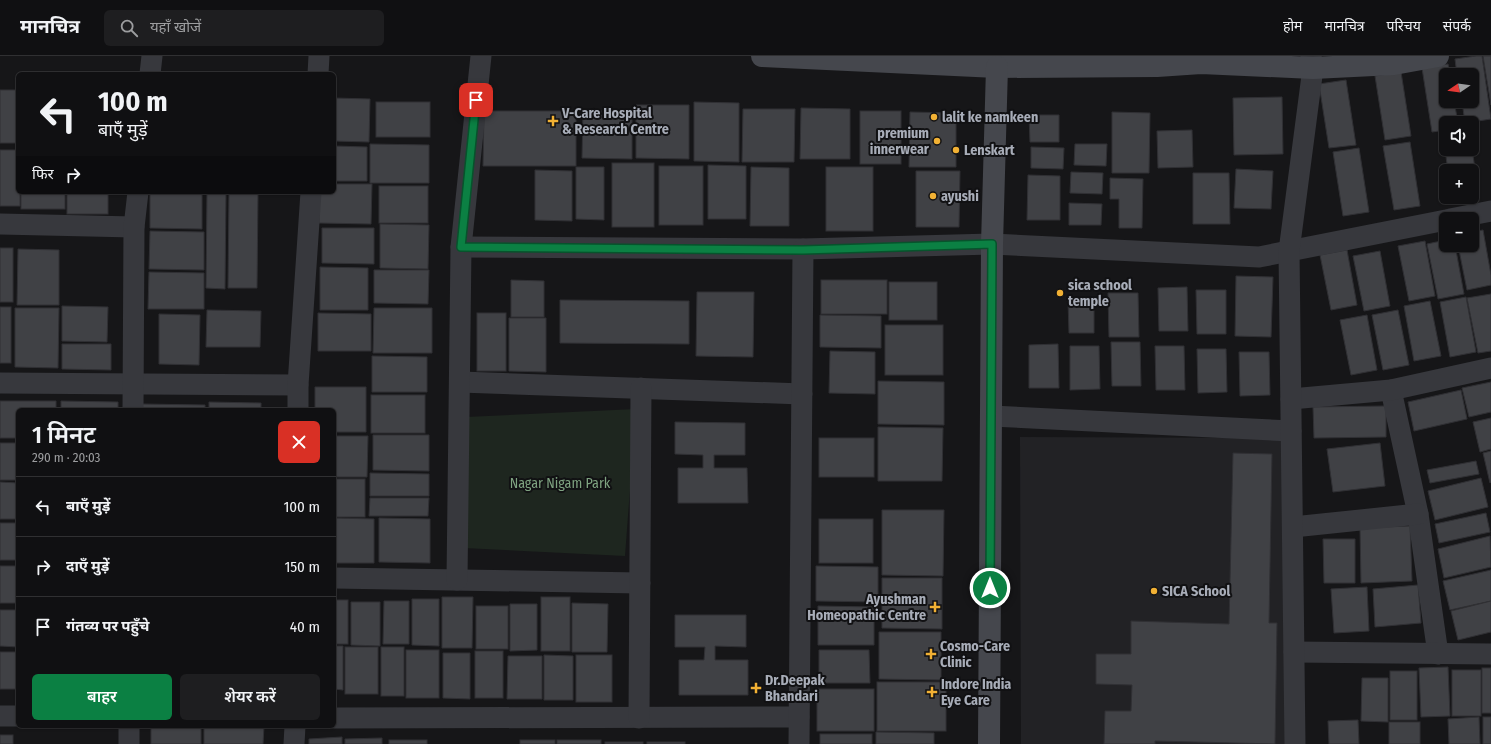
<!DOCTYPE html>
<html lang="hi">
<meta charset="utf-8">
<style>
:root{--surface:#101012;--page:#1e1e20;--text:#f1f3f6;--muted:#9c9d9f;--line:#303032;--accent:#0b8043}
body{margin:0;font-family:"Fira Sans Condensed","Noto Sans Devanagari",sans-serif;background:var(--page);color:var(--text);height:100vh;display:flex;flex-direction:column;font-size:15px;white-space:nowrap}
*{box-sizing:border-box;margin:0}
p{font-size:13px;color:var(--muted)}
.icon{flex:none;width:22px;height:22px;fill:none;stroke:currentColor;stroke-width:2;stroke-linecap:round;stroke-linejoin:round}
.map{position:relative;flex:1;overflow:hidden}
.details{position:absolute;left:16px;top:352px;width:320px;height:320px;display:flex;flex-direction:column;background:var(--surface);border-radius:6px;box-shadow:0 1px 3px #0004,0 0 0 1px var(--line)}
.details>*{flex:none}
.hud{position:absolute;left:16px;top:16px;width:320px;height:122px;border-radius:6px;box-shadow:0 1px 3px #0004,0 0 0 1px var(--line);background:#101012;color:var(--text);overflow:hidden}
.needle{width:26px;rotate:257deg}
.controls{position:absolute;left:1439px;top:12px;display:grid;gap:8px}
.controls a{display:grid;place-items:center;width:40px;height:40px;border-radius:6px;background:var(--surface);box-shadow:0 1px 3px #0004,0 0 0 1px var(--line);font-size:20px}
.pin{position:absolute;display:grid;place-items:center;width:34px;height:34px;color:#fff;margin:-17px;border-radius:8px;box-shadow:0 2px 6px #0006}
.me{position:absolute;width:44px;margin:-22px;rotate:0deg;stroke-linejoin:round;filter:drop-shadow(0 0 3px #0008)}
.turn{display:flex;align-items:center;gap:14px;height:84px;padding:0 16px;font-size:18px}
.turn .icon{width:52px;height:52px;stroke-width:2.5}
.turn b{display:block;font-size:28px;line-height:34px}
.then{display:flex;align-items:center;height:38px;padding:0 16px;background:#0003;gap:8px;font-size:15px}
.round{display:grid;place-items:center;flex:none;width:42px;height:42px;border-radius:6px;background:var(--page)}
.summary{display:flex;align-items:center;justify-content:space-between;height:68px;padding:0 16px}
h1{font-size:24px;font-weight:600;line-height:30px}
.primary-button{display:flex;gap:8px;margin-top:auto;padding:8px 16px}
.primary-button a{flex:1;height:46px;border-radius:6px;background:var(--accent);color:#fff;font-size:16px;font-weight:600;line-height:46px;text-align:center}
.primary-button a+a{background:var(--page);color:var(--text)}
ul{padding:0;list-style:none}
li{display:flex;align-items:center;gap:12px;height:60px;padding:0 16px;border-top:1px solid var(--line)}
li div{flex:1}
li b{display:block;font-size:15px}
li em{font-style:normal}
header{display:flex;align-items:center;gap:24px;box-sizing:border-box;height:56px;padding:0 20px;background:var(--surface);border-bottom:1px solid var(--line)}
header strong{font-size:19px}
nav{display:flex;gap:22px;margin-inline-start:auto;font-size:14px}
.search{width:280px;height:36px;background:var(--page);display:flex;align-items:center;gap:10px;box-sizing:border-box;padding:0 14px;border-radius:6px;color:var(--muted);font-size:15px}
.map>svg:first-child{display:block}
</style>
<header>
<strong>मानचित्र</strong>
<div class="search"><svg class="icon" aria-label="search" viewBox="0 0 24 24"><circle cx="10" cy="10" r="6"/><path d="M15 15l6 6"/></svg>यहाँ खोजें</div>
<nav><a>होम</a><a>मानचित्र</a><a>परिचय</a><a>संपर्क</a></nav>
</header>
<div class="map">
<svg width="1491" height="688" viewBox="0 0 1491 688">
<rect width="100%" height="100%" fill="#161618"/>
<path fill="#222225" d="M1020,381L1285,382L1290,688H1021Z"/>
<path fill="#1e261f" d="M636,353L625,500L464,492L466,361Z"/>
<g fill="#404145" stroke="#303034">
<path d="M1476,0H1482L1491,63L1465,67L1462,45H1472V19H1457L1455,3Z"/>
<path d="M1483,0H1491V49Z"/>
<path d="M1448,8L1450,19H1446V45H1454L1458,67H1446V74L1432,76L1422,12Z"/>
<path d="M1401,16L1411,80L1385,84L1375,20Z"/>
<path d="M1346,24L1356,89L1329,92L1319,28Z"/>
<rect x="0" y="34" width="18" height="53"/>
<path d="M1282,41L1283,98L1234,99L1233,42Z"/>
<path d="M334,42L370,43L369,86L334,85Z"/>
<rect x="376" y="46" width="54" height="35"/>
<path d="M694,46L739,47V106L694,105Z"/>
<path d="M636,49H689V103L636,102Z"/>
<path d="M801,52L850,53V103H800Z"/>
<path d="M743,53H795L794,106H742Z"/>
<path d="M484,55H576V110H483Z"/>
<path d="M583,55H632V103L582,102Z"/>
<rect x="860" y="55" width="41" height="53"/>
<path d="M910,56L956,57V111H909Z"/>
<path d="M1112,56L1150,57L1149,117H1112Z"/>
<path d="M1029,59H1059V86H1030Z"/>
<path d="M1192,74L1193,111L1158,112L1157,75Z"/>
<path d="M1446,78V93H1472L1479,139L1472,140V115H1448L1443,79Z"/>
<path d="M1410,86L1420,150L1394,154L1383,90Z"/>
<path d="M370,88L429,89V127H370Z"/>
<path d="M1075,88H1107L1106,110L1074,109Z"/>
<path d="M334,90L367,91V125H334Z"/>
<path d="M1031,91L1064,92L1063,113L1031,112Z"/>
<path d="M1359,92L1369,156L1343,160L1333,96Z"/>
<path d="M0,94H18V136H20V150H0Z"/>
<rect x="612" y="107" width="42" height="64"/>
<path d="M708,109L746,110V163H708Z"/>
<rect x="659" y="110" width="44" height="59"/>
<path d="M576,111H604V164L576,163Z"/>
<path d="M751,111L789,112V170H750Z"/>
<rect x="826" y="111" width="47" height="64"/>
<path d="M1236,113L1273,115L1271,153L1234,152Z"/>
<path d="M535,114L572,115V165L535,164Z"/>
<path d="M916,115H960L959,171H916Z"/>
<path d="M1071,116L1103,117L1102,138L1070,137Z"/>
<path d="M1193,117H1229L1230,168H1193Z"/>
<path d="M1028,119L1060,120V164H1027Z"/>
<path d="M1110,122L1143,123L1142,172H1119V143H1110Z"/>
<path d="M334,128H372L371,168L319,167V136H334Z"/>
<rect x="379" y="130" width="49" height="37"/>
<rect x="21" y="136" width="44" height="17"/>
<rect x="67" y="136" width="41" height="22"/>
<path d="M150,136H202V173L150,172Z"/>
<path d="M207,136H226L225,233L206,232Z"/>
<path d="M229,136H258L257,232H228Z"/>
<path d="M1069,147L1102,148L1101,169H1069Z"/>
<path d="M380,168L429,169L428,213L380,212Z"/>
<path d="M322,172H374V208L322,207Z"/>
<path d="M1483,174L1491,219V229L1467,234L1458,189H1472V176Z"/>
<path d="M150,175L204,176V214L149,213Z"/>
<path d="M1446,184V189H1455L1464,238L1438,243L1427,188Z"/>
<path d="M1425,185L1435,240L1409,245L1398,190Z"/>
<rect x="0" y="192" width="13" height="54"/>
<path d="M18,193L59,194V249H17Z"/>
<path d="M1347,194L1357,249L1331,254L1320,199Z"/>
<path d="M1380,195L1390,250L1364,255L1353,200Z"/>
<path d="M320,211L368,212V254H320Z"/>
<path d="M374,214H429L428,248L374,247Z"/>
<path d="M149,216L204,217V253H148Z"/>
<path d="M1236,220L1273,221L1271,281L1235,280Z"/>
<path d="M511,224L544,225V261H511Z"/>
<rect x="821" y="224" width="66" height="34"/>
<rect x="889" y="226" width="48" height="38"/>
<path d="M1187,231L1188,275H1159L1158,232Z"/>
<path d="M1196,234H1226V278H1197Z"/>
<path d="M697,236H754L753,301L696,300Z"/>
<path d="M1108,237H1138L1139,281H1109Z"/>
<path d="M1491,238V295L1478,297L1467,242Z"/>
<path d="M1466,241L1476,296L1450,301L1440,246Z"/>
<path d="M560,244L689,245V288L560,287Z"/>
<path d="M1068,244L1094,245V277H1069Z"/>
<path d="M1430,245L1441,300L1414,305L1404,250Z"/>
<path d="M62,250L108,251L107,286L62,285Z"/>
<rect x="0" y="251" width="11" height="56"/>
<path d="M15,252H59L58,312L15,311Z"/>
<path d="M374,252H432V297H373Z"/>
<path d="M207,254L261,255L260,291H206Z"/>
<path d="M1398,254L1409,309L1383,314L1372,259Z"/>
<path d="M318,257L371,258V295H318Z"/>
<rect x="477" y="257" width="29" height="58"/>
<path d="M159,258L200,259L199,309L159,308Z"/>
<path d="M820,259L881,260V292L820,291Z"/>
<path d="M1367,259L1377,314L1351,319L1340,264Z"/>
<path d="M509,262H546V316L509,315Z"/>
<rect x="885" y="269" width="58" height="50"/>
<path d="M1111,286H1140L1141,330H1112Z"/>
<path d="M62,288H111V314L62,313Z"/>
<path d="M1058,288L1059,332H1029V289Z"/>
<path d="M1070,290H1099L1100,333L1070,334Z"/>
<path d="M1155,290H1184L1185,334H1156Z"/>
<path d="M1197,293H1226L1227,336L1198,337Z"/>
<path d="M830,295L875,296V338L829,337Z"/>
<path d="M1239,296H1269L1270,339L1240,340Z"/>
<path d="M372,300L427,301V336H372Z"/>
<path d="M878,325L944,326V369L878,368Z"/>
<path d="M1491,326V356L1469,361L1462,332Z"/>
<path d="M315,331H366V376H334V354H315Z"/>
<path d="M1461,334L1467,363L1414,375L1408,346Z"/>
<rect x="371" y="339" width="54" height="38"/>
<path d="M0,345H56V354H18V382H0Z"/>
<path d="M61,345L118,346V354H61Z"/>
<path d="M209,346L261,347V354H209Z"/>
<path d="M141,348L205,349V354H141Z"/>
<path d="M1386,350V381L1314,382L1313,351Z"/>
<path d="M1491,362V393L1480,396L1473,366Z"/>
<path d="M675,366L745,367V399H714V412H747L748,447H678V412H703V399L675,398Z"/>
<path d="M878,371L943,372L942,425H878Z"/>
<path d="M373,379H429V415L373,414Z"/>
<path d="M334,380H368L367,421H334Z"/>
<rect x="819" y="382" width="55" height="39"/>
<rect x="0" y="387" width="18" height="37"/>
<path d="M1380,387L1385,430L1333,436L1327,393Z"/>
<path d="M1491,395V426L1490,427L1483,397Z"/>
<path d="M1233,397L1272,398L1269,567H1277L1275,688L1155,685V688H1104L1105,655H1131L1132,629L1096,628V598H1131V565L1229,568Z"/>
<path d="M1476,405L1479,418L1430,427L1427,414Z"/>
<path d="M370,417L429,418V440H370Z"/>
<path d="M1481,422L1488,451L1435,464L1428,435Z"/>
<rect x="334" y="423" width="31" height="38"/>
<path d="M0,426L18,427V463H0Z"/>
<path d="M370,442H429L428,460H369Z"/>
<path d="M882,454H944L943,520L882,519Z"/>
<path d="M1486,457L1490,476L1439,487L1435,468Z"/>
<path d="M334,462L374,463V507H334Z"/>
<path d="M379,462L430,463V507L379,506Z"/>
<rect x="819" y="463" width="54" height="44"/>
<rect x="0" y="467" width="18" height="37"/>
<path d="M1410,470L1412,525L1361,527L1360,472Z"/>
<path d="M1490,480L1491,511L1444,522L1438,493Z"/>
<path d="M1323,483H1355V527H1324Z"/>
<rect x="0" y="510" width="18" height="37"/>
<path d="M816,510L878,511V546L816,545Z"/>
<path d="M1491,514V545L1450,554L1443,525Z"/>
<path d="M882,522H942V573L882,572Z"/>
<path d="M1418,529L1421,567L1375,571L1373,533Z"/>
<path d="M1367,531L1369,575L1334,577L1331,533Z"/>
<path d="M442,541H473L472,592H442Z"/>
<rect x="541" y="541" width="29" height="54"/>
<path d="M412,543H439V590L412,589Z"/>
<rect x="334" y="544" width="14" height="44"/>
<path d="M384,545H409V588H383Z"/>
<path d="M1491,545V576L1458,584L1451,555Z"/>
<path d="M351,546H380V590L351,589Z"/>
<path d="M572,547L608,548L607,596H572Z"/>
<path d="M510,548H537V594L510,595Z"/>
<rect x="476" y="550" width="32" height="43"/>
<path d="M818,550L874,551V589H818Z"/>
<path d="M0,554H18V591L0,590Z"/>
<path d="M675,559H746V591L715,590V604H748V639H679V604H704L705,591H675Z"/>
<path d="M879,576H941V624L879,623Z"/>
<path d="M334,590H343V634L334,633Z"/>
<rect x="345" y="591" width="33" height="47"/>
<rect x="381" y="591" width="23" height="49"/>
<rect x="406" y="594" width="33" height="48"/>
<path d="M819,594H869L870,627H819Z"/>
<rect x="475" y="595" width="28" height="47"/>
<rect x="0" y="596" width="18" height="37"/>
<path d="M443,597H470V643L443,642Z"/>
<path d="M544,599L573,600V644H544Z"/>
<rect x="576" y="599" width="36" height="47"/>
<path d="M508,600H542V643H507Z"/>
<path d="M1448,611L1450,660L1421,661L1419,612Z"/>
<rect x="1482" y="612" width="9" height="45"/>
<rect x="1452" y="614" width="29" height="46"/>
<rect x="1390" y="615" width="27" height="49"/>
<path d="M1362,622H1388V666L1361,665Z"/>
<rect x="877" y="626" width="69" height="49"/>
<rect x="817" y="633" width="57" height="42"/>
<path d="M1479,661L1480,688H1449L1448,663Z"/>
<rect x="1483" y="661" width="8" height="27"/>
<path d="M1358,664L1359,688H1329L1328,665Z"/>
<rect x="1389" y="666" width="31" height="22"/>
<rect x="151" y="670" width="50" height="18"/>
<path d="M204,670H264L263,688H204Z"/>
<path d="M876,676L934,677V688H876Z"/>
<rect x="820" y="678" width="52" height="10"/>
<rect x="0" y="679" width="13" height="9"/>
<path d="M342,681V688H309V683Z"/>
<path d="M382,682V688H345V683Z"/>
<rect x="389" y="684" width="38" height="4"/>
<rect x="520" y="684" width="35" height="4"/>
<rect x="557" y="684" width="44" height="4"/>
<rect x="605" y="686" width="38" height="2"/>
<rect x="647" y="686" width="38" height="2"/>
</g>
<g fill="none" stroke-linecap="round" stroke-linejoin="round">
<g stroke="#37383d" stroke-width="21">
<path d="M150,18L152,0"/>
<path d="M318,18L319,0"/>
<path d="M1450,163L1491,155"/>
<path d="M0,168L134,171"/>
<path d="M461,191L803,193L992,188L1259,201L1446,164"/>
<path d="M460,326L802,338"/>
<path d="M0,327L298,329"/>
<path d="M1391,334L1418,458L1438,598"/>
<path d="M1291,343L1391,334L1491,312"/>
<path d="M133,354L134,171L138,136"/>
<path d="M298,354V329L311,136"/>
<path d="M991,360L1291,375"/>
<path d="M1293,471L1418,458"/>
<path d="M334,522L640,527"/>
<path d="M457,524L461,191L481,0"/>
<path d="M1294,596L1491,598"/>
<path d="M0,660H18"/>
<path d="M334,662L799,661"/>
<path d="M639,662L641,332"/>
<path d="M129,688V670"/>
<path d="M294,688L295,670"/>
<path d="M799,688L803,193"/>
<path d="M1295,688L1289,195L1313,12L1311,0"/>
</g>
<g stroke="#45474d" stroke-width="22">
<path d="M762,0L997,11L1157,10L1201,7L1313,12L1394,8L1438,0"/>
<path d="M989,688L992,188L997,11"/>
</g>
</g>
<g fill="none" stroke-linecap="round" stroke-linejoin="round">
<g stroke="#07532c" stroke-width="10">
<path id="route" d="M476,44L461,191L803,194L992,188L990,532"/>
</g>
<use href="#route" stroke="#0b8043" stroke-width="7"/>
</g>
<g fill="#f2b134" stroke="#111113" stroke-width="1.5">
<circle cx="934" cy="61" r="4"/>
<path d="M551 59h4v4h4v4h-4v4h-4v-4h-4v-4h4z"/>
<circle cx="937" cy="85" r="4"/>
<circle cx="956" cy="94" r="4"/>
<circle cx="933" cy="140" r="4"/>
<circle cx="1060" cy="237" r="4"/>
<circle cx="1154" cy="535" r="4"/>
<path d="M933 545h4v4h4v4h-4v4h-4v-4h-4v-4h4z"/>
<path d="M929 592h4v4h4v4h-4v4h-4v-4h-4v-4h4z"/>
<path d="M754 626h4v4h4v4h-4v4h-4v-4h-4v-4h4z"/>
<path d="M930 630h4v4h4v4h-4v4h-4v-4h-4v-4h4z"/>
</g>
<g text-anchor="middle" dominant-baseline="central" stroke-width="4" stroke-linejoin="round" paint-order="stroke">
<g font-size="14" font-weight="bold" fill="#a8adb8" stroke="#111113" text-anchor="start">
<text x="562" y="57">V-Care Hospital<tspan x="562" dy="16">&amp; Research Centre</tspan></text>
<text x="942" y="61">lalit ke namkeen</text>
<text x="929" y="77" text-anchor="end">premium<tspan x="929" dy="16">innerwear</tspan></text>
<text x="964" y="94">Lenskart</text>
<text x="941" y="140">ayushi</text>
<text x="1068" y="229">sica school<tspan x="1068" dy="16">temple</tspan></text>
<text x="1162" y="535">SICA School</text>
<text x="926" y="543" text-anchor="end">Ayushman<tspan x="926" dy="16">Homeopathic Centre</tspan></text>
<text x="940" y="590">Cosmo-Care<tspan x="940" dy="16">Clinic</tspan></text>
<text x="765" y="624">Dr.Deepak<tspan x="765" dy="16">Bhandari</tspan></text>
<text x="941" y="628">Indore India<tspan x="941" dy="16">Eye Care</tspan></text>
</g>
<g font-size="14" fill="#7fa381" stroke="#111113">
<text x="560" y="427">Nagar Nigam Park</text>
</g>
</g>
</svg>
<div class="controls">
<a><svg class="needle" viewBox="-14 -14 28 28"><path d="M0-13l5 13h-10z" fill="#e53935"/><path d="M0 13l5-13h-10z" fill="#9c9d9f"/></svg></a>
<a><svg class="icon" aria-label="sound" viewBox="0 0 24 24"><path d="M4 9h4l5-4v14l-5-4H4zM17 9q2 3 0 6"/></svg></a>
<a>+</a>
<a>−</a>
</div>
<div class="pin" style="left:476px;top:44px;background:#d93025"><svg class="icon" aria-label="arrive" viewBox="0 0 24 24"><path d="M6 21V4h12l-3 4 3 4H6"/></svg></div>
<svg class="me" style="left:990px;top:532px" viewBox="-20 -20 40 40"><circle r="17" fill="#0b8043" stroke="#fff" stroke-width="3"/><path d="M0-11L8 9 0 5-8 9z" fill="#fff"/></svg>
<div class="hud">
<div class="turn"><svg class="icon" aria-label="left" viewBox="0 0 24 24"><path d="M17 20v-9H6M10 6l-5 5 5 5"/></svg><div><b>100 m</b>बाएँ मुड़ें</div></div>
<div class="then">फिर<svg class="icon" aria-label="right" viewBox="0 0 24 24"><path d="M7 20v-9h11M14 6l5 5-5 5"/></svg></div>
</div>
<section class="details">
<div class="summary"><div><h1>1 मिनट</h1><p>290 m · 20:03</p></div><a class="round" style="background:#d93025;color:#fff"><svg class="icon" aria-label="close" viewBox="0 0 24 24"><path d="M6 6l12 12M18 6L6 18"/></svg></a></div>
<ul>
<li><svg class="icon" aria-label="left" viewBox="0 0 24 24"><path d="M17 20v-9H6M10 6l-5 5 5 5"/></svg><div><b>बाएँ मुड़ें</b></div><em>100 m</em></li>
<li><svg class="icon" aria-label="right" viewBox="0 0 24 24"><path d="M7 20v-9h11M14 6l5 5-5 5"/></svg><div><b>दाएँ मुड़ें</b></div><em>150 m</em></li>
<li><svg class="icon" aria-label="arrive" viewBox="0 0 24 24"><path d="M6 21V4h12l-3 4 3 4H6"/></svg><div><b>गंतव्य पर पहुँचे</b></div><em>40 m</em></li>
</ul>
<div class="primary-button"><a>बाहर</a><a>शेयर करें</a></div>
</section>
</div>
